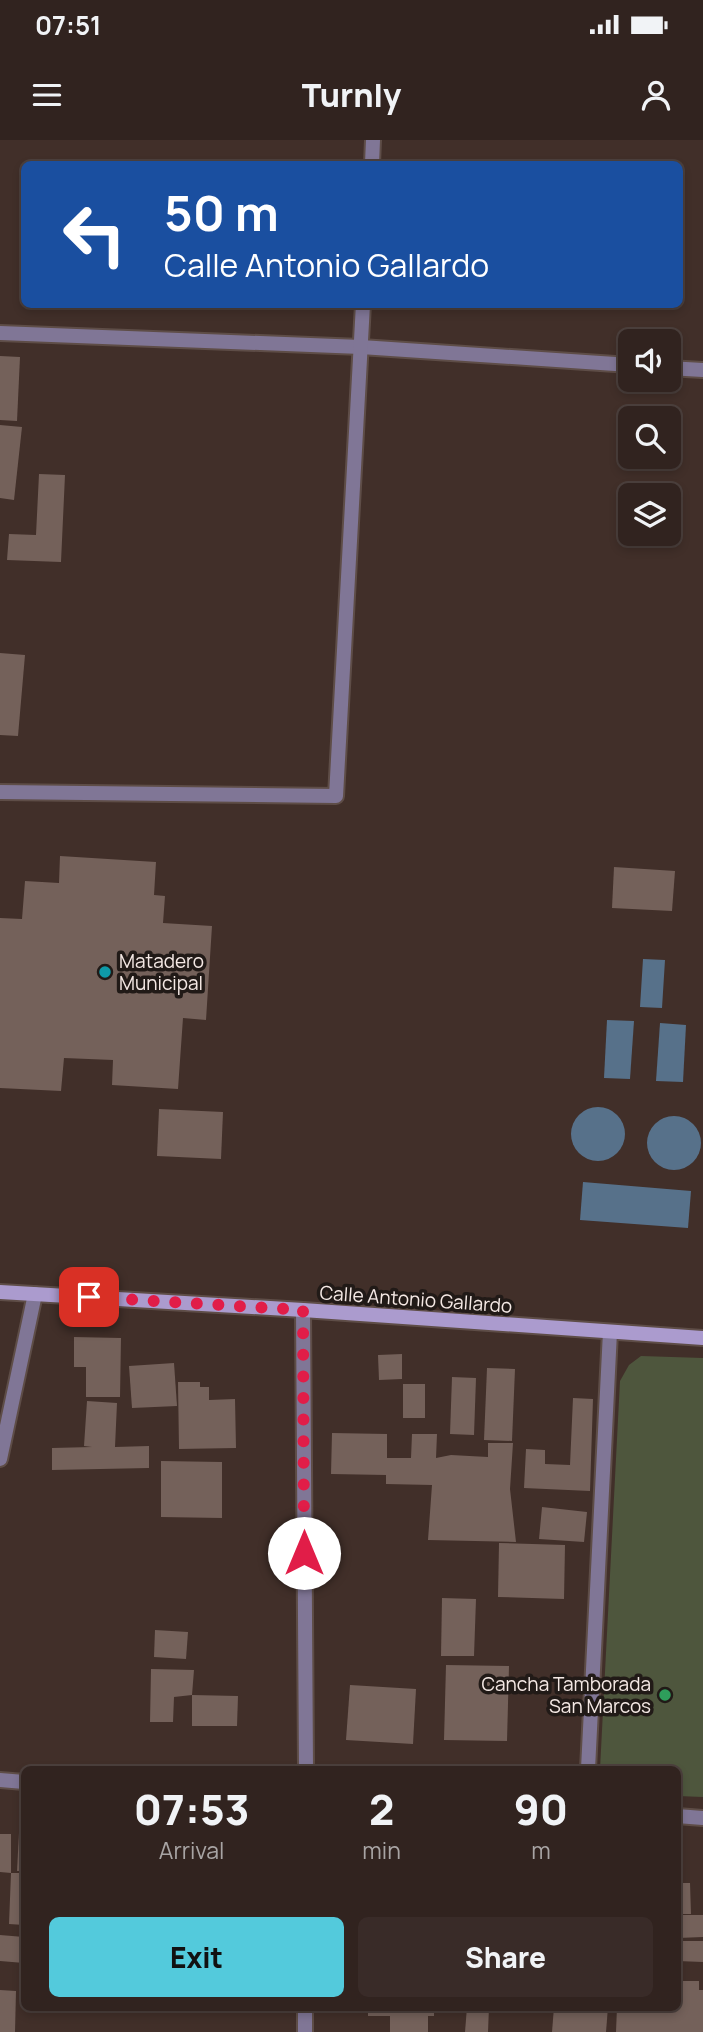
<!DOCTYPE html>
<style>
:root{--surface:#31231f;--page:#392b28;--text:#f1f3f6;--muted:#a8a4a4;--line:#4c403d;--accent:#53cadc}
body{margin:0;font-family:Manrope,sans-serif;background:var(--page);color:var(--text);height:100vh;display:flex;flex-direction:column;font-size:26px;white-space:nowrap}
*{box-sizing:border-box;margin:0}
p{font-size:23px;color:var(--muted)}
.icon{flex:none;width:38px;height:38px;fill:none;stroke:currentColor;stroke-width:2;stroke-linecap:round;stroke-linejoin:round}
.map{position:relative;flex:1;overflow:hidden}
.panel{position:absolute;left:21px;top:1626px;width:660px;height:245px;display:flex;flex-direction:column;background:var(--surface);border-radius:10px;box-shadow:0 4px 10px #0003,0 0 0 2px var(--line)}
.panel>*{flex:none}
.top-card{position:absolute;left:21px;top:21px;width:662px;height:147px;border-radius:10px;box-shadow:0 4px 10px #0003,0 0 0 2px var(--line);background:#1a4fa0;color:#fff;overflow:hidden}
.buttons{position:absolute;left:618px;top:189px;display:grid;gap:14px}
.buttons a{display:grid;place-items:center;width:63px;height:63px;border-radius:10px;background:var(--surface);box-shadow:0 4px 10px #0003,0 0 0 2px var(--line);font-size:35px}
.pin{position:absolute;display:grid;place-items:center;width:60px;height:60px;color:#fff;margin:-30px;border-radius:14px;box-shadow:0 4px 10px #0006}
.me{position:absolute;width:77px;margin:-38px;rotate:0deg;stroke-linejoin:round;filter:drop-shadow(0 0 5px #0008)}
.turn{display:flex;align-items:center;gap:24px;height:147px;padding:0 28px;font-size:32px}
.turn .icon{width:91px;height:91px;stroke-width:2.5}
.turn b{display:block;font-size:49px;line-height:60px}
.eta{display:flex;justify-content:space-evenly;align-items:center;height:119px;text-align:center}
.eta b{font-size:42px;font-weight:800;line-height:49px}
.action{display:flex;gap:14px;margin-top:auto;padding:14px 28px}
.action a{flex:1;height:80px;border-radius:10px;background:var(--accent);color:#111;font-size:28px;font-weight:800;line-height:80px;text-align:center}
.action a+a{background:var(--page);color:var(--text)}
.status{display:flex;justify-content:space-between;align-items:center;height:49px;padding:0 35px;background:var(--surface);direction:ltr}
.status svg{height:19px;fill:currentColor}
header{display:flex;justify-content:space-between;align-items:center;height:91px;padding:0 28px;background:var(--surface);font-size:32px;font-weight:800}
.map>svg:first-child{display:block}
</style>
<div class="status"><b>07:51</b><svg viewBox="0 0 49 12"><path d="M0 12V9h3v3zM5 12V6h3v6zM10 12V3h3v9zM15 12V0h3v12zM26 1h20v11H26zM47 4h2v5h-2z"/></svg></div>
<header><svg class="icon" aria-label="menu" viewBox="0 0 24 24"><path d="M4 6h16M4 12h16M4 18h16"/></svg>Turnly<svg class="icon" aria-label="person" viewBox="0 0 24 24"><circle cx="12" cy="8" r="4"/><path d="M4 21q1-7 8-7t8 7"/></svg></header>
<div class="map">
<svg width="703" height="1892" viewBox="0 0 703 1892">
<rect width="100%" height="100%" fill="#412f29"/>
<path fill="#4e563d" d="M641,1216L703,1218V1657L677,1656V1629H600L620,1241L629,1225Z"/>
<g fill="#57718a">
<path d="M643,819L665,820L662,868L640,867Z"/>
<path d="M607,880L634,881L630,939L604,938Z"/>
<path d="M660,883L686,885L683,942L656,941Z"/>
<circle cx="598" cy="994" r="27"/>
<circle cx="674" cy="1003" r="27"/>
<path d="M583,1042L691,1051L688,1088L580,1080Z"/>
</g>
<g fill="#74615a">
<path d="M0,216L20,217L17,281L0,280Z"/>
<path d="M0,285L22,287L14,360L0,358Z"/>
<path d="M39,334L65,335L61,422L7,420L9,394L36,395Z"/>
<path d="M0,513L25,515L18,596L0,595Z"/>
<path d="M60,716L156,722L154,755L165,756L163,783L212,786L206,880L183,878L178,949L112,945L113,920L64,918L61,951L0,948V778L22,779L25,741L59,743Z"/>
<path d="M614,727L675,731L672,771L612,768Z"/>
<path d="M159,969L223,972L221,1019L157,1016Z"/>
<path d="M74,1197L121,1198L120,1257H86V1227H74Z"/>
<path d="M402,1214V1239L379,1240L378,1215Z"/>
<path d="M174,1223L177,1266L132,1268L129,1226Z"/>
<path d="M487,1228L515,1229L512,1301L484,1300Z"/>
<path d="M452,1237L476,1238L474,1295L450,1294Z"/>
<path d="M178,1242H200V1247H209V1260L235,1259L236,1308L179,1309Z"/>
<rect x="403" y="1244" width="22" height="34"/>
<path d="M573,1258L593,1259L590,1351L524,1348L526,1309L545,1310V1324L570,1325Z"/>
<path d="M87,1261L117,1263L115,1307L149,1306V1328L52,1330V1308L92,1307L84,1306Z"/>
<path d="M332,1293L387,1294V1318H411L412,1294H437L436,1318L451,1315L488,1317V1303H513L510,1349L516,1402L428,1400L432,1345L386,1344V1335L331,1334Z"/>
<path d="M161,1321L222,1322V1378L161,1377Z"/>
<path d="M542,1367L587,1372L584,1402L539,1399Z"/>
<path d="M499,1403L565,1405L564,1459L498,1457Z"/>
<path d="M442,1458L476,1459L474,1516H441Z"/>
<path d="M155,1490L188,1492L186,1519L154,1517Z"/>
<path d="M446,1525L509,1526L507,1601L444,1600Z"/>
<path d="M151,1529L194,1530L192,1555L174,1557L173,1582H150Z"/>
<path d="M350,1545L416,1549L413,1604L346,1600Z"/>
<path d="M192,1555L238,1556L237,1586H192Z"/>
<path d="M19,1693L24,1694V1731H17Z"/>
<path d="M0,1694H11V1733H24V1785L9,1784L11,1733L0,1732Z"/>
<path d="M677,1743H690L691,1774H677Z"/>
<path d="M678,1775H703V1797L678,1798Z"/>
<path d="M0,1795L24,1797V1823L0,1821Z"/>
<path d="M677,1801H703V1822L677,1821Z"/>
<path d="M677,1841H699V1850H703V1892H616L617,1867H677Z"/>
<path d="M0,1850L16,1851L15,1892H0Z"/>
<rect x="319" y="1867" width="43" height="4"/>
<path d="M368,1867H434V1876H428V1892H390V1876H368Z"/>
<path d="M467,1867H489L488,1892H465Z"/>
<path d="M554,1867H608L606,1892H552Z"/>
</g>
<g fill="none" stroke-linecap="round" stroke-linejoin="round">
<g stroke="#5e4d47" stroke-width="18">
<g id="service">
<path d="M361,207L630,225"/>
<path d="M668,228L703,230"/>
<path d="M588,1629L610,1192"/>
</g>
</g>
<g stroke="#5e4d47" stroke-width="18">
<g id="minor">
<path d="M372,24L373,0"/>
<path d="M0,193L361,207"/>
<path d="M0,652L336,656L363,164"/>
<path d="M303,1170L306,1629"/>
<path d="M0,1319L35,1154"/>
<path d="M0,1640L24,1642"/>
<path d="M677,1676L703,1678"/>
<path d="M305,1892V1867"/>
</g>
</g>
<g stroke="#5e4d47" stroke-width="18">
<path id="secondary" d="M0,1152L303,1170L703,1198"/>
</g>
<use href="#service" stroke="#807696" stroke-width="14"/>
<use href="#minor" stroke="#807696" stroke-width="14"/>
<use href="#secondary" stroke="#ab9bce" stroke-width="14"/>
</g>
<g fill="none" stroke-linecap="round" stroke-linejoin="round">
<path stroke="#e11d48" stroke-width="12" stroke-dasharray="0 21.6" d="M89,1157L303,1170L304,1413"/>
</g>
<circle fill="#0f9aa8" stroke="#211a17" stroke-width="2.5" cx="105" cy="832" r="7"/>
<circle fill="#2e9e5b" stroke="#211a17" stroke-width="2.5" cx="665" cy="1555" r="7"/>
<g text-anchor="middle" dominant-baseline="central" stroke-width="7" stroke-linejoin="round" paint-order="stroke">
<g font-size="19" fill="#f5e9e5" stroke="#211a17" text-anchor="start">
<text x="119" y="821">Matadero<tspan x="119" dy="22">Municipal</tspan></text>
<text x="651" y="1544" text-anchor="end">Cancha Tamborada<tspan x="651" dy="22">San Marcos</tspan></text>
</g>
<g font-size="19" fill="#f5e9e5" stroke="#211a17">
<text transform="translate(416 1159) rotate(4)">Calle Antonio Gallardo</text>
</g>
</g>
</svg>
<div class="buttons">
<a><svg class="icon" aria-label="sound" viewBox="0 0 24 24"><path d="M4 9h4l5-4v14l-5-4H4zM17 9q2 3 0 6"/></svg></a>
<a><svg class="icon" aria-label="search" viewBox="0 0 24 24"><circle cx="10" cy="10" r="6"/><path d="M15 15l6 6"/></svg></a>
<a><svg class="icon" aria-label="layers" viewBox="0 0 24 24"><path d="M12 4l9 5-9 5-9-5zM3 14l9 5 9-5"/></svg></a>
</div>
<div class="pin" style="left:89px;top:1157px;background:#d93025"><svg class="icon" aria-label="arrive" viewBox="0 0 24 24"><path d="M6 21V4h12l-3 4 3 4H6"/></svg></div>
<svg class="me" style="left:304px;top:1413px" viewBox="-20 -20 40 40"><circle r="19" fill="#fff"/><path d="M0-13L10 11 0 6-10 11z" fill="#e11d48"/></svg>
<div class="top-card">
<div class="turn"><svg class="icon" aria-label="left" viewBox="0 0 24 24"><path d="M17 20v-9H6M10 6l-5 5 5 5"/></svg><div><b>50 m</b>Calle Antonio Gallardo</div></div>
</div>
<section class="panel">
<div class="eta">
<div><b>07:53</b><p>Arrival</p></div>
<div><b>2</b><p>min</p></div>
<div><b>90</b><p>m</p></div>
</div>
<div class="action"><a>Exit</a><a>Share</a></div>
</section>
</div>
